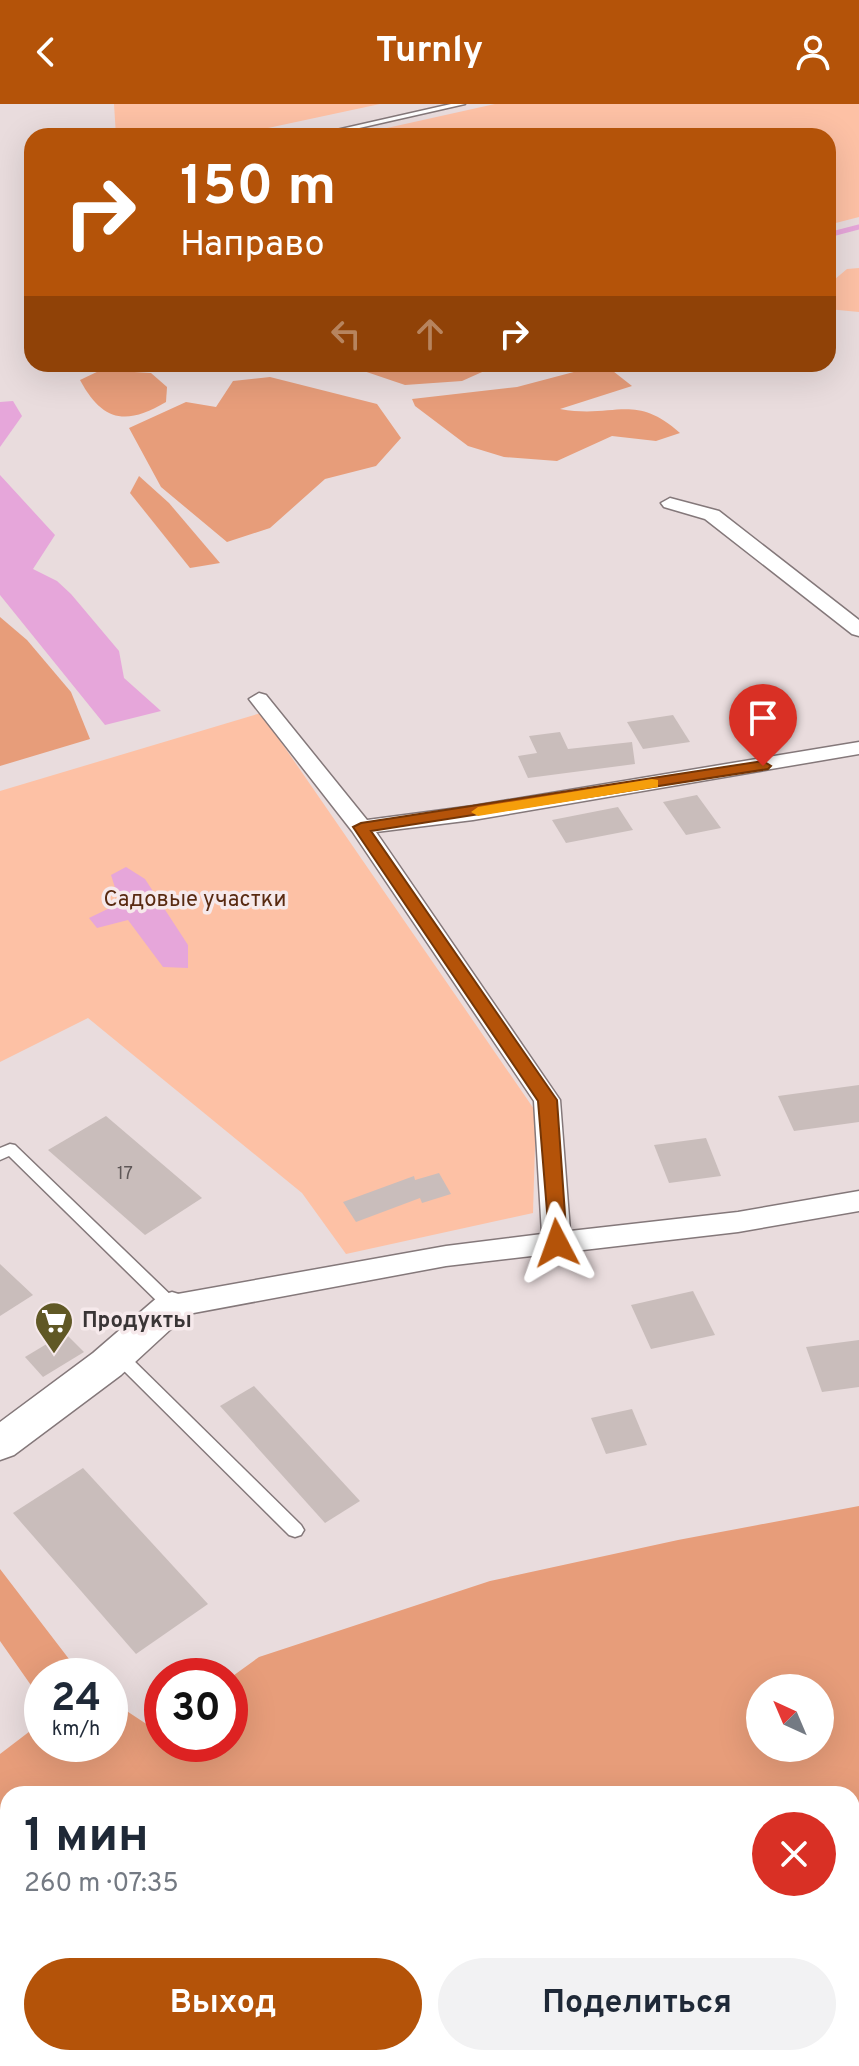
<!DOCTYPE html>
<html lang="ru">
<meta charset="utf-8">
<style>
:root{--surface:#fff;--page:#f2f2f3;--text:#1f2937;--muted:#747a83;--accent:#b45309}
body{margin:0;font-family:Overpass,sans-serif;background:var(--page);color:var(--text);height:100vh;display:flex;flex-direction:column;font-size:30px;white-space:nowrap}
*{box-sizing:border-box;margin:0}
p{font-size:26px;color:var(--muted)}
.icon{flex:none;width:44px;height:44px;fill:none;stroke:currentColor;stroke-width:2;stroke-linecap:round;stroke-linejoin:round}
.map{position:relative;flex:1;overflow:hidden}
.details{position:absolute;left:0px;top:1682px;width:860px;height:280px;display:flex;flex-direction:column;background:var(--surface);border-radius:24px 24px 0 0;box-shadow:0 8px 32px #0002}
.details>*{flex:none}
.banner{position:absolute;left:24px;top:24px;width:812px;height:244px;border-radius:24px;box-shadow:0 8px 32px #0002;background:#b45309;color:#fff;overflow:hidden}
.needle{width:52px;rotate:316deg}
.buttons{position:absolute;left:746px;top:1570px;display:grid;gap:16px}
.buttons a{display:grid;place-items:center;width:88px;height:88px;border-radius:50%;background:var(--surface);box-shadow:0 8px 32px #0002;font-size:40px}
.speed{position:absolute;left:24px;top:1554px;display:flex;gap:16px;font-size:40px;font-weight:700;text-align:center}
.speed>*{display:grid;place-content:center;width:104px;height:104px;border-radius:50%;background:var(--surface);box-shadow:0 8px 32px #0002;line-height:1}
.speed small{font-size:20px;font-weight:400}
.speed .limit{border:12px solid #d22;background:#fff;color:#111}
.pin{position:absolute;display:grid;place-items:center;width:68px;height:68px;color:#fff;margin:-82px -34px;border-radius:50% 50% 50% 0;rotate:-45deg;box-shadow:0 0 8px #0007}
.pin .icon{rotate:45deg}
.me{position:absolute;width:88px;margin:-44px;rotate:356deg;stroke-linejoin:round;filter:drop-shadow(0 0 6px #0008)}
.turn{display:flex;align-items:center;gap:28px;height:168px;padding:0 24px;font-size:36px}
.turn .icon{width:104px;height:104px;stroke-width:2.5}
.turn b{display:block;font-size:56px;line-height:68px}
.lanes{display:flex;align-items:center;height:76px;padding:0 24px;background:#0003;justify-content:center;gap:40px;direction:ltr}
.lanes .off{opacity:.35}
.round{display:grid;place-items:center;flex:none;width:84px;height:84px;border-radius:42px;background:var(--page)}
.headline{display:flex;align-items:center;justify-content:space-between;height:136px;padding:0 24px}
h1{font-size:48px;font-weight:700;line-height:60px}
.button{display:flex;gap:16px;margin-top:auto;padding:16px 24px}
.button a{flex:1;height:92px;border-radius:48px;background:var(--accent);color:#fff;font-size:32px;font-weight:700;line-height:92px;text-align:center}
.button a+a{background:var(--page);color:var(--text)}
header{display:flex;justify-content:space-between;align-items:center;height:104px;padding:0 24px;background:var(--accent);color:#fff;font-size:36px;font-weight:700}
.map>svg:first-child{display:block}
</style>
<header><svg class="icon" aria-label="back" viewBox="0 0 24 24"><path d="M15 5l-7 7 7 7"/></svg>Turnly<svg class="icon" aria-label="person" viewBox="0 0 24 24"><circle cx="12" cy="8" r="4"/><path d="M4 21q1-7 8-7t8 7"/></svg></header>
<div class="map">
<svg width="859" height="1962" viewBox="0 0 859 1962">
<rect width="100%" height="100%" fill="#e9dcdd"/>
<g fill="#fdc1a5">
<path d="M114,0H380L230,32H116Z"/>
<path d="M495,0H859V113L828,121V32H351Z"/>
<path d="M859,164V208L828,205V181L847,165Z"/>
<path d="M261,609L536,1008L533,1109L346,1150L302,1089L88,914L0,958V687Z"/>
</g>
<g fill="#e79d7a" fill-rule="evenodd">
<path d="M343,260H500L462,277L405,281Z"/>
<path d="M604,260L632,282L560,305C615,315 634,288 680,329L656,337L612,332L557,357L504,353L468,342L415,302L412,295L517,283Z"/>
<path d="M101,266L151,269L167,283L166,298C127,321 103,319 80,276Z"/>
<path d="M270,273L377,300L401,334L376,362L325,375L270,424L227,438L161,383L129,324L186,298L216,303L233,277Z"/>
<path d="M139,372L169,399L220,459L190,464L130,389Z"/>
<path d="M0,513L27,536L71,588L90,635L0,662Z"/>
<path d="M859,1402V1962H287L279,1954H852V1690H8V1726H0V1650L42,1618V1640H110V1596L157,1627L162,1624V1640H230V1574L259,1553L490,1477L678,1436ZM760,1584H820V1644H760Z"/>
<path d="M0,1465L82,1572H42V1597L0,1537Z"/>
<path d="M8,1863V1954H225L234,1962H0V1865Z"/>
</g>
<g fill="#e6a6da">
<path d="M13,297L22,312L0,343V298Z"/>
<path d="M0,371L55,431L33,465L57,477L71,490L119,547L124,574L161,607L105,621L0,491Z"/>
<path d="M126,763L145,775L188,841V864L163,863L128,816L97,824L89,814L120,799L111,771Z"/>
</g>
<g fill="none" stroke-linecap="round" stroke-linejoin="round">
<path stroke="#e6a6da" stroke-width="5" d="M828,131L859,123"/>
</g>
<g fill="#c9bdbb">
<path d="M673,611L690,638L643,645L627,618Z"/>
<path d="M560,628L568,645L632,638L635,660L528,674L518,652L537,649L529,632Z"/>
<path d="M697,691L721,724L686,731L663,698Z"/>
<path d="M618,703L633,726L566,739L552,716Z"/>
<path d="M859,981V1018L794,1027L778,992Z"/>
<path d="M106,1012L202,1094L145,1131L48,1046Z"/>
<path d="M706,1034L721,1072L669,1079L654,1041Z"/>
<path d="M439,1069L451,1090L422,1099L420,1094L356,1118L343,1098L414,1072L415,1076Z"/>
<path d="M0,1160L33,1191L0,1212Z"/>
<path d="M693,1187L715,1231L651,1245L631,1201Z"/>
<path d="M65,1229L84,1248L43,1273L25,1253Z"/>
<path d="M859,1236V1283L822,1288L806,1243Z"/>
<path d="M254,1282L360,1397L325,1419L220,1302Z"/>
<path d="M632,1305L647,1341L606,1350L591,1314Z"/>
<path d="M83,1364L208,1500L136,1550L13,1409Z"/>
</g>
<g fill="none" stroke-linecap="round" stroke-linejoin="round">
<g stroke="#84787a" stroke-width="3">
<g id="service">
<path d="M451,0H465L324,32H310Z"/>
<path d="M10,1040L15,1041L178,1198L180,1202L178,1206H166L9,1052L0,1056V1044Z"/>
<path d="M119,1246L125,1248L301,1421L304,1426L301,1431L295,1433L289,1431L113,1256L111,1252L113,1248Z"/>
</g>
</g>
<g stroke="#84787a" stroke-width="3">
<g id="minor">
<path d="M670,394L719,407L859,516V532L852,530L705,415L664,403L661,399Z"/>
<path d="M259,589L266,591L367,716L473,702L859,638V650L473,716L376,728L560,996L570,1127L738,1108L859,1087V1107L738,1128L446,1162L172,1213L162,1210L158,1202L162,1194L172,1191L446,1142L542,1130L534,997L352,727L249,595Z"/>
<path d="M0,1813L8,1814V1850L0,1849Z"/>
<path d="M235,1954H279L282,1962H238Z"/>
</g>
</g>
<g stroke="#84787a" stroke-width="3">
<path id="tertiary" d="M172,1188L185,1192L191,1202L185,1212L121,1271L14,1351L0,1356V1318L93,1249L159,1192Z"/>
</g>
<use href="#service" fill="#fff" fill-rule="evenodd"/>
<use href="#minor" fill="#fff" fill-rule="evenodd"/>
<use href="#tertiary" fill="#fff" fill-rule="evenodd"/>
</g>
<path fill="#b45309" stroke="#753606" stroke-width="2" d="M763,657L771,662L768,665L371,727L557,996L567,1139L564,1144H550L538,997L353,723L361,719Z"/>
<path fill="#f59e0b" d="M652,675L658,676V683L478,712L471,708L478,703Z"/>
<defs>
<g id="supermarket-pin" transform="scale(2)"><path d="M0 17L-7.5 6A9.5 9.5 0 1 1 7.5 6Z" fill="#605825" stroke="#f6e9eb"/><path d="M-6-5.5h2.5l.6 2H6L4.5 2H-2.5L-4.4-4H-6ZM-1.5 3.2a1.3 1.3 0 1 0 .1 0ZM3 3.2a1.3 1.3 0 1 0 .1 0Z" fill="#fff"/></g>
</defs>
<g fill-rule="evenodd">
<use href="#supermarket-pin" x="54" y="1217"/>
</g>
<g text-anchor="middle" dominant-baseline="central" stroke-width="7" stroke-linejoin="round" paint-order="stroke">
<g font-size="18" fill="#5e5757">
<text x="125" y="1070">17</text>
</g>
<g font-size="22" fill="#592a11" stroke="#f6e9eb">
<text x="195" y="796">Садовые участки</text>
</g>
<g font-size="22" font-weight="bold" fill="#3a3536" stroke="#f6e9eb" text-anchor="start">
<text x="82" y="1217">Продукты</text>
</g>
</g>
</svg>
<div class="buttons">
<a><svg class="needle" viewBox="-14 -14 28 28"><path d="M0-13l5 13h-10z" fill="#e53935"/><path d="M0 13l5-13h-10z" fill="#747a83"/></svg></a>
</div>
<div class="speed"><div>24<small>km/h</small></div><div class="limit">30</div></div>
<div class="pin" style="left:763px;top:662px;background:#d93025"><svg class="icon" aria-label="arrive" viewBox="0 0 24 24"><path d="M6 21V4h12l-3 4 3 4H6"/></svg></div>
<svg class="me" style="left:557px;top:1139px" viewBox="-20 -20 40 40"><path d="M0-17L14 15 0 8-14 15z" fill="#b45309" stroke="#fff" stroke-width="4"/></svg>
<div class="banner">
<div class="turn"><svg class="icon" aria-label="right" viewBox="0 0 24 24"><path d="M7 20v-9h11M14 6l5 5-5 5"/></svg><div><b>150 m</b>Направо</div></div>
<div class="lanes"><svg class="icon off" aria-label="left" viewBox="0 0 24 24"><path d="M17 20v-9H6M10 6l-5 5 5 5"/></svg><svg class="icon off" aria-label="ahead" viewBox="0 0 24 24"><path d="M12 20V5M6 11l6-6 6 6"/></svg><svg class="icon" aria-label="right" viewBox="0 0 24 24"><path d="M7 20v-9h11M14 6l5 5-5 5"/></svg></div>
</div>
<section class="details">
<div class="headline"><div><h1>1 мин</h1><p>260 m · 07:35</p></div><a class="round" style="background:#d93025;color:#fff"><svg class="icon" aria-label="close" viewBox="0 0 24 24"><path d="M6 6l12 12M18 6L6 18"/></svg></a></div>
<div class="button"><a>Выход</a><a>Поделиться</a></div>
</section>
</div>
